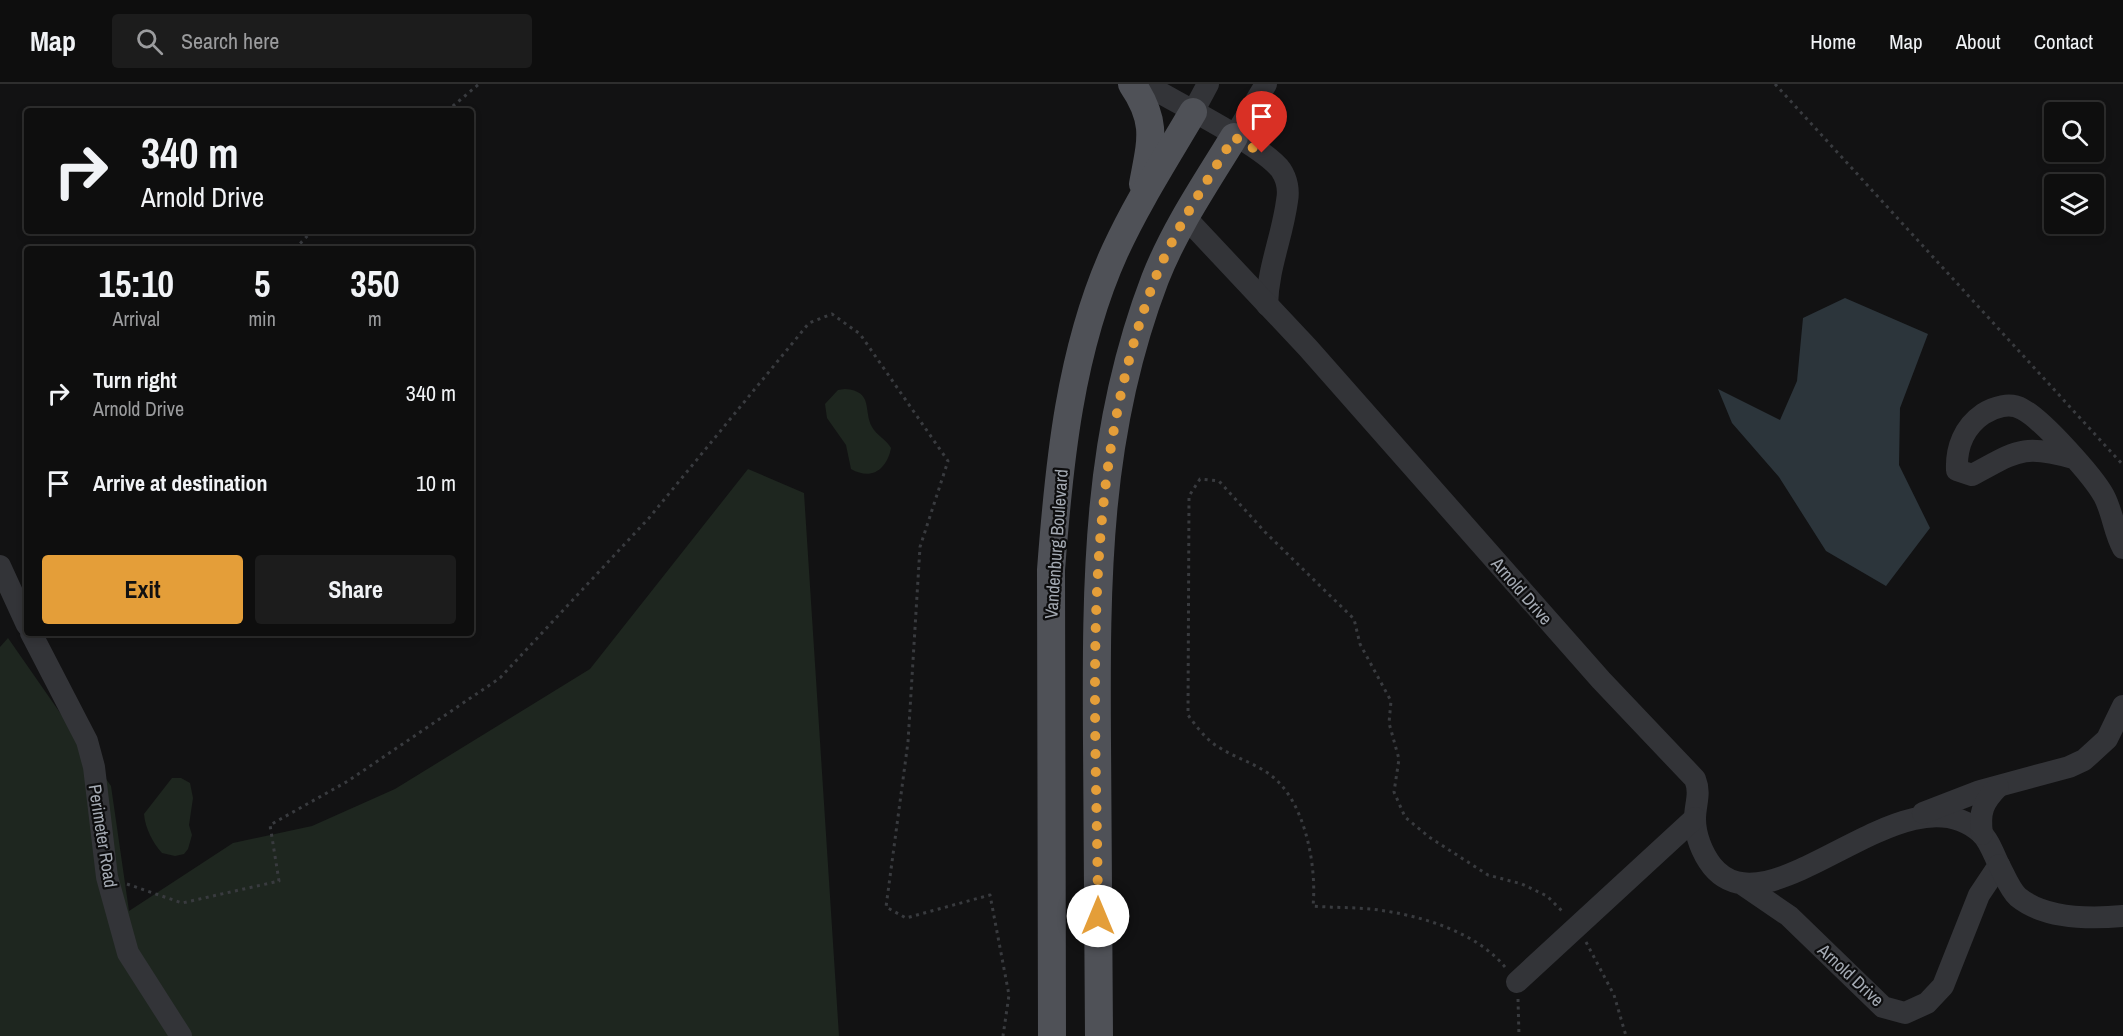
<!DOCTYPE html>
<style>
:root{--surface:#0e0e0e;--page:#1c1c1c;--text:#f1f3f6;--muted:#9b9c9e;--line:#2e2e2e;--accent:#e49e39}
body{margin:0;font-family:"Archivo Narrow",sans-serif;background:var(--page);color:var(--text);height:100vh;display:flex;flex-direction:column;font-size:22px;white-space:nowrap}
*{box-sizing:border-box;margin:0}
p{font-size:20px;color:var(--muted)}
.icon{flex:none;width:33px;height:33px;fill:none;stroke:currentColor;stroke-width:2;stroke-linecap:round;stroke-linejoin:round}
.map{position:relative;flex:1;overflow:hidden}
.details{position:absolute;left:24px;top:162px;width:450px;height:390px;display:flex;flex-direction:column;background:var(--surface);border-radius:6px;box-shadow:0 3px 9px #0003,0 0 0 2px var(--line)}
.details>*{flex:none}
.banner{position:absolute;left:24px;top:24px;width:450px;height:126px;border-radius:6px;box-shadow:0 3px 9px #0003,0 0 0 2px var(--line);background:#0e0e0e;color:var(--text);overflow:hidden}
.tools{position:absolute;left:2044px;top:18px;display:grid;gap:12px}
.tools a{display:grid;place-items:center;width:60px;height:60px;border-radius:6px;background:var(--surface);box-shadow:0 3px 9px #0003,0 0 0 2px var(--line);font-size:30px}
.pin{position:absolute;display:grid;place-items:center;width:51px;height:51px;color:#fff;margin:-62px -26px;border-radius:50% 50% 50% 0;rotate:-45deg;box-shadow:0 0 6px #0007}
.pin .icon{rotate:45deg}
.me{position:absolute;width:66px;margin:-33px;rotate:0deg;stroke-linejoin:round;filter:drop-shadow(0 0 4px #0008)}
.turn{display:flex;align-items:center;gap:21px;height:126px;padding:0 18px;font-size:27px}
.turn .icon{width:78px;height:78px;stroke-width:2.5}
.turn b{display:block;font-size:42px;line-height:51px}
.eta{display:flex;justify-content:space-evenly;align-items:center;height:102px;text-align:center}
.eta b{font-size:36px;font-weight:700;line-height:42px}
.cta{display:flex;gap:12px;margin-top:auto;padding:12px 18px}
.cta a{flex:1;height:69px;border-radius:6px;background:var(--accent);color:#111;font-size:24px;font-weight:700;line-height:69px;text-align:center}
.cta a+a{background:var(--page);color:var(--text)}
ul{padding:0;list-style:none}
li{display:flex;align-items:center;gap:18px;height:90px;padding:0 18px}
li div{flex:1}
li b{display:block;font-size:22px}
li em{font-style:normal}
header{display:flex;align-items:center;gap:36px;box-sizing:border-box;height:84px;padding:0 30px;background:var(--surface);border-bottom:2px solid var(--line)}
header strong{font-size:28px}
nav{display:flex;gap:33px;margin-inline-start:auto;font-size:21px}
.search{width:420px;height:54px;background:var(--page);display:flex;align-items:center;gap:15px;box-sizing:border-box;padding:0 21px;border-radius:6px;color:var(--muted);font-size:22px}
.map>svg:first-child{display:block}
</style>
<header>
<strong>Map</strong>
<div class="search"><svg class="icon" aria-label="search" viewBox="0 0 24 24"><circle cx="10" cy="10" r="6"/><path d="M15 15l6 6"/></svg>Search here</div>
<nav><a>Home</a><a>Map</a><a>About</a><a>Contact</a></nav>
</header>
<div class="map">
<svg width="2123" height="952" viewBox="0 0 2123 952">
<rect width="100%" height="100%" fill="#121213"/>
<g fill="#1e261f">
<path d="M845,305C874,307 863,327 872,343C876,351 887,356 891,364C887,385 872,397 851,385L846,361L827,334L825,320L838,306Z"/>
<path d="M748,385L804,409L839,952H0V563L8,554L111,702L129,827L233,759L312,742L395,705L590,585Z"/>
<path d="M172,694H181L190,699L193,714L189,741L192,751L188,765L184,770L175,772L162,769C153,759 145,744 144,730Z"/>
</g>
<path fill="#2c353b" d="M1845,214L1928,250L1900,324L1899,381L1930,444L1886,502L1826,467L1779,393L1732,339L1718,305L1780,336L1797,297L1803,234Z"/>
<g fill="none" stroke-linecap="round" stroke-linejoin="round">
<g stroke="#393b3f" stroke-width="3" stroke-dasharray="3 4.5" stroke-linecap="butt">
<path d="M1775,0L2123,381"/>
<path d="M447,27L479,0"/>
<path d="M295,165L312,147"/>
<path d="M127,800L182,819L279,797L270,741L348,697L500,594L649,434L809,239L832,230L860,250L948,377L920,463L908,658L886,823L906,834L990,811L1009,911L1003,952"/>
<path d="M1586,858L1614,911L1626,952"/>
<path d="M1505,883C1476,848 1422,832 1379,826C1357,823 1335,824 1313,822C1317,782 1305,715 1269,690C1254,679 1236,674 1220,664C1207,657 1196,642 1188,631L1189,412L1200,395L1219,397L1265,448L1354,535L1360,560L1391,617L1389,639L1399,675L1394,708L1405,733L1429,753L1488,791L1522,800L1547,812L1564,829"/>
<path d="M1518,915L1519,952"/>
</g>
<g stroke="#333438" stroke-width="22">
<path d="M1145,0C1175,18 1264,62 1281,86C1287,95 1289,107 1287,117C1282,154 1268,183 1267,221"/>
<path d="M1193,28L1208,0"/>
<path d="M1234,53L1266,0"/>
<path d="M1185,133L1308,264L1601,596L1695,695C1701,710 1695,720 1695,735C1695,751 1702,769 1712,782C1770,854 1905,679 1981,749C1989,756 1994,771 1999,781L1979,811L1943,902L1927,919L1905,929L1883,923L1789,832L1742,800"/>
<path d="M2073,374C2022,359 2016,368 1972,391L1957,386C1956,364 1964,343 1983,330C1994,323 2010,318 2022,325C2042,335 2093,392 2104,412C2113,429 2114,448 2123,464"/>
<path d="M0,482L27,541"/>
<path d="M31,549L87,657L94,683L107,793L128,869L181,952"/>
<path d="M1923,729L1980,707L2069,683L2084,676L2107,655L2123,622"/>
<path d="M1982,750C1979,728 1983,718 1998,703"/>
<path d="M1999,781C2004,790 2010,806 2018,813C2045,835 2090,835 2123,832"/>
<path d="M1517,898L1695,734"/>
</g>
<g stroke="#4f5157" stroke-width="28">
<path d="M1132,0C1158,38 1151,57 1143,100"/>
<path d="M1052,952L1051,486C1059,379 1070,266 1115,167C1137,119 1166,74 1193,28"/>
<path d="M1099,952C1098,854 1098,756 1097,659C1096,496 1096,349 1155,195C1175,144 1206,99 1234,53"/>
</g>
</g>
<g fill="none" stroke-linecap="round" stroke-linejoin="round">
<path stroke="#e49e39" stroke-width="10" stroke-dasharray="0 18" d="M1098,832C1097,620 1077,398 1155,195C1175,145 1206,99 1234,53L1262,69"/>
</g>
<g text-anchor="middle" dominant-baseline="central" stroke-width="4.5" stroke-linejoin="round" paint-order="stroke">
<g font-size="18" fill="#a4aab3" stroke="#0d0d0e">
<text transform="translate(1056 460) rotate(-86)">Vandenburg Boulevard</text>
<text transform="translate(1522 507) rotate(49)">Arnold Drive</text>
<text transform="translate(103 752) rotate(81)">Perimeter Road</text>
<text transform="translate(1851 891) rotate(43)">Arnold Drive</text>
</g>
</g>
</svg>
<div class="tools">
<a><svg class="icon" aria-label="search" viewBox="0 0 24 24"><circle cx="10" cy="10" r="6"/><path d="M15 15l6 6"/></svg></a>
<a><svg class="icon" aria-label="layers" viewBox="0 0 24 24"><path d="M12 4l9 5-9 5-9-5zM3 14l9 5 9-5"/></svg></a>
</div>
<div class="pin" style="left:1262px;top:69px;background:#d93025"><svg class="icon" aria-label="arrive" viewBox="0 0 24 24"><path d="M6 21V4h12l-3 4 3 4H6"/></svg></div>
<svg class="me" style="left:1098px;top:832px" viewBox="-20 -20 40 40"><circle r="19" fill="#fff"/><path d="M0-13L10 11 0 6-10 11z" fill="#e49e39"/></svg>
<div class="banner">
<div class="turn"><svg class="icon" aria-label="right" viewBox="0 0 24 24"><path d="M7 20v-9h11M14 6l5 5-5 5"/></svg><div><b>340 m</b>Arnold Drive</div></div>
</div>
<section class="details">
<div class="eta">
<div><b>15:10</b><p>Arrival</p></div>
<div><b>5</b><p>min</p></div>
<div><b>350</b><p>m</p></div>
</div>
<ul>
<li><svg class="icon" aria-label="right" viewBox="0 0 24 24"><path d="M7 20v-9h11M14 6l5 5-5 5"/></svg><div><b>Turn right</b><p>Arnold Drive</p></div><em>340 m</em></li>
<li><svg class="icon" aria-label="arrive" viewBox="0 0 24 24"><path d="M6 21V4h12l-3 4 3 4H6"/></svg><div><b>Arrive at destination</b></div><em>10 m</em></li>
</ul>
<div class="cta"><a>Exit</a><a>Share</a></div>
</section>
</div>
